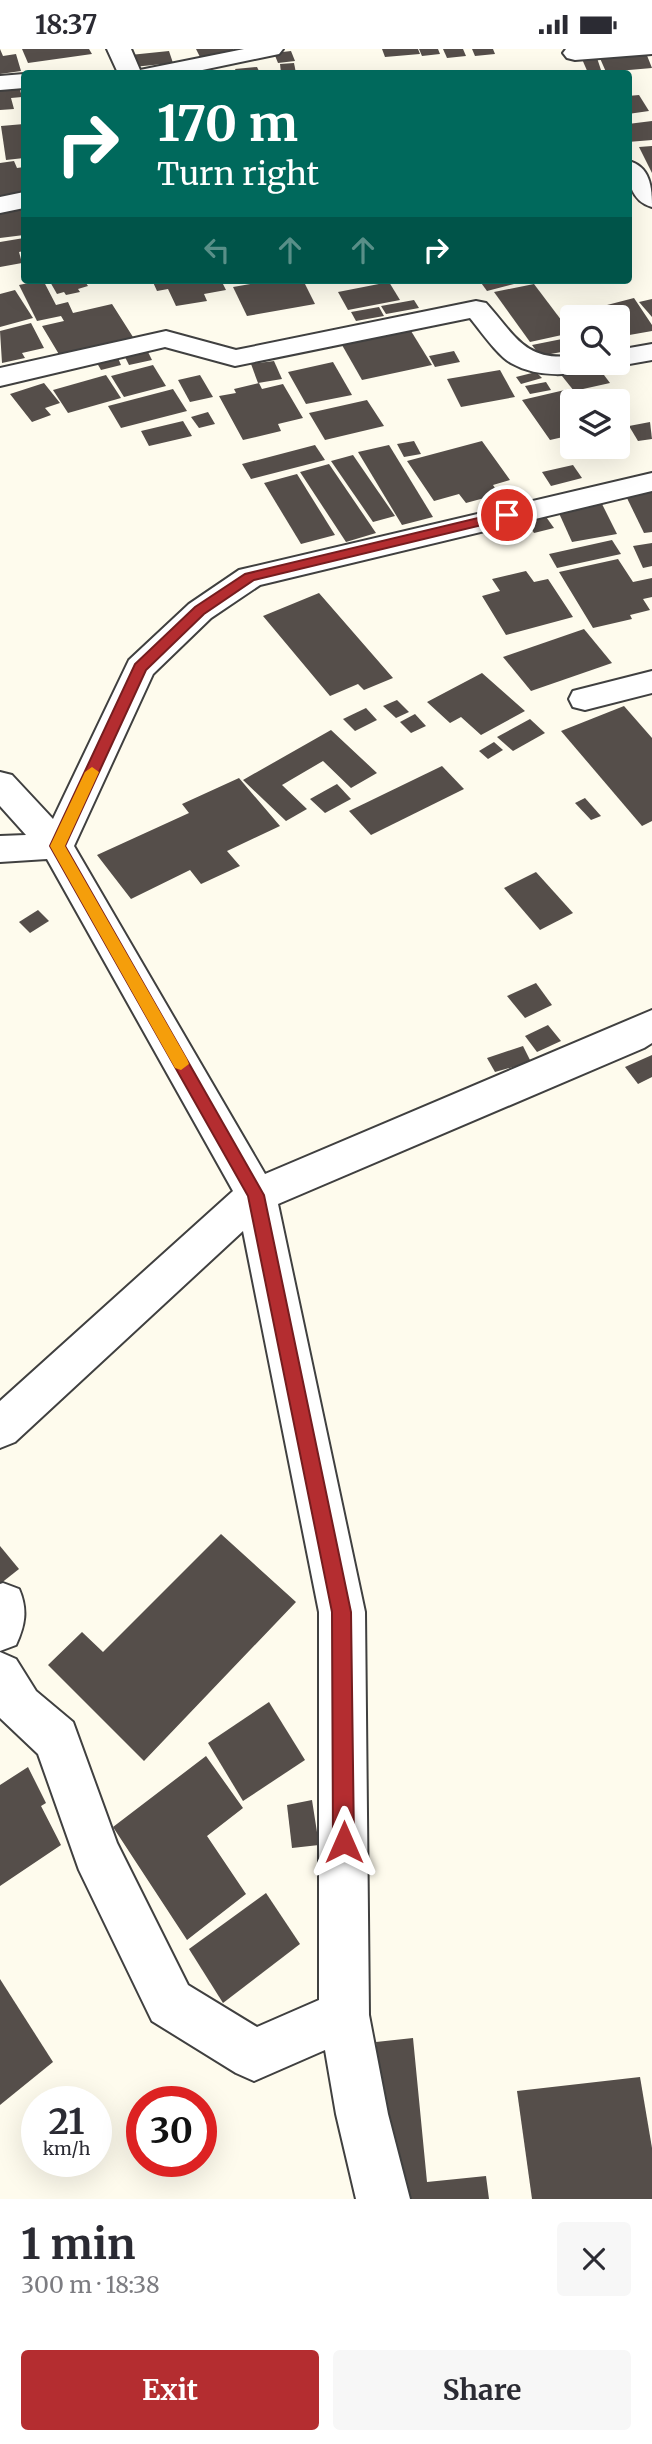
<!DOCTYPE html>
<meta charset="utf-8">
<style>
:root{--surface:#fff;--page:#f7f7f7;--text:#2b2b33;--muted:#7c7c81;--accent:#b42d30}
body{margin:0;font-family:Merriweather,serif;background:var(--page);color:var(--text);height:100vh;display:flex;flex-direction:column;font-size:26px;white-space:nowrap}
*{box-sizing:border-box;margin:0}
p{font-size:23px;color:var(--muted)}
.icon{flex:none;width:38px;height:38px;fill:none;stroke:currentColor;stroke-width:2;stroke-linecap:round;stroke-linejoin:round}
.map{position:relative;height:2150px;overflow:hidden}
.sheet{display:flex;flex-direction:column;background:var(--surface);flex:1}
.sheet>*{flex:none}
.guide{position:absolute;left:21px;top:21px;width:611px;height:214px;border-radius:7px;box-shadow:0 7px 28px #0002;background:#00695c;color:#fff;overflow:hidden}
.buttons{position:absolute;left:560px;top:256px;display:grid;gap:14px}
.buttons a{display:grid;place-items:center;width:70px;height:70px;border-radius:7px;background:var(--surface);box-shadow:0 7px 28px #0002;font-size:35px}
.speed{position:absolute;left:21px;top:2037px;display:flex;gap:14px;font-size:35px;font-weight:700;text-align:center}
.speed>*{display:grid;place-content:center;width:91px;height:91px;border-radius:50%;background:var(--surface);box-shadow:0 7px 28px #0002;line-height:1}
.speed small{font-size:18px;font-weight:400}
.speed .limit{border:10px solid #d22;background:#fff;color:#111}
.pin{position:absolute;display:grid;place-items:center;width:60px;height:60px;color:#fff;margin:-30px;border:4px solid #fff;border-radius:50%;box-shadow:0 2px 7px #0007}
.me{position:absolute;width:77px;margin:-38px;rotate:0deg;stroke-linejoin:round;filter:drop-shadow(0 0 5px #0008)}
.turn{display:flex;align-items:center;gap:24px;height:147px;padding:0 21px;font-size:32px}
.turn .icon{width:91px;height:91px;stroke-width:2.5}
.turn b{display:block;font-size:49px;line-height:60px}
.lanes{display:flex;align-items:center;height:66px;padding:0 21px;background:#0003;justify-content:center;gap:35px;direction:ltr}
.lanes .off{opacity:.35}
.round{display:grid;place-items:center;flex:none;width:74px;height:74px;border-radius:7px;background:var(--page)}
.overview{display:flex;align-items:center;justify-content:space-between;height:119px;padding:0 21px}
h1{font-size:42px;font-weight:700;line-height:52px}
.action{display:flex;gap:14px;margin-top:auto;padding:14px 21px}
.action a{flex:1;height:80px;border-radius:7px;background:var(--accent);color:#fff;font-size:28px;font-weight:700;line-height:80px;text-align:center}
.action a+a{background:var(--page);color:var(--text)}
.status{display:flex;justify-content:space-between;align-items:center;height:49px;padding:0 35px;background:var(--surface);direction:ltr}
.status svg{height:19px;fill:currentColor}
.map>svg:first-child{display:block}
</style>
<div class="status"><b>18:37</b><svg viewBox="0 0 49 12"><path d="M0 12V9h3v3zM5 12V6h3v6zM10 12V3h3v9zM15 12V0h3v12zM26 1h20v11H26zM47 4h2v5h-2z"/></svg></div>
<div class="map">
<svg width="652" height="2150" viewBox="0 0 652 2150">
<rect width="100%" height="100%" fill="#fefbed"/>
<g fill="#554e4a">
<path d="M0,0L3,7L16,5L21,22L0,25Z"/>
<path d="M22,0H89L92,5L28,14Z"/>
<path d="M196,0H233V1L200,8Z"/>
<path d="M382,0H418L420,5L385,8Z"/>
<path d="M419,0H438L440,5L422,7Z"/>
<path d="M443,0H463L466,7L447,9Z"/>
<path d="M472,0H493L495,5L475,7Z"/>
<path d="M169,2L173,14L133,18L130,6Z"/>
<path d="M291,2L295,12L278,14L274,4Z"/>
<path d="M646,4L652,19L606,23L599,7Z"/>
<path d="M597,9L602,24H588L582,10Z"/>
<path d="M294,14L296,24H281L280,15Z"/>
<path d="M257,18L260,24H237L235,20Z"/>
<path d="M19,37L22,48L11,49L14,60L0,61V39Z"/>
<path d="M639,46L649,62L628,65V47Z"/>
<path d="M652,72V91L628,93V75Z"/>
<path d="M24,75V109L6,111L1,77Z"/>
<path d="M652,97V124L639,98Z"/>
<path d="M14,112L17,119L24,118V143L0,147V114Z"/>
<path d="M24,159V186L0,189V162Z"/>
<path d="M24,189V202L19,203L22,214L0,218V193Z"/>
<path d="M43,231L56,256L68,253L73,264L112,255L133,288L60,307L42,277L64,272L61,267L37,272L19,236Z"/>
<path d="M49,231H84L88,237L78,240L80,243L66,246L64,243L57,245Z"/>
<path d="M152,231H221L226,241L204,245L207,252L176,257L168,240L157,242Z"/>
<path d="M274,231H303L315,255L247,267L233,238Z"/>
<path d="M479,231H526V232L487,242Z"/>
<path d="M389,233L400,251L348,261L338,243Z"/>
<path d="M534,235L571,284L530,293L494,243Z"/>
<path d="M15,241L33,269L0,278V245Z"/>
<path d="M634,249L652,276V282L618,288V268H588L584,262Z"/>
<path d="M652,250V268L639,253Z"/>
<path d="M414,251L419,259L386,265L381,257Z"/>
<path d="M379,258L384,267L356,272L351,263Z"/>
<path d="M31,274L44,299L22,304L25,309L2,314L0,282Z"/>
<path d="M411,282L432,316L362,331L342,296Z"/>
<path d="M572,288V301L540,307L532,296Z"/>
<path d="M146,299L152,311L129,316L123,304Z"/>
<path d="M454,302L460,313L435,318L429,307Z"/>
<path d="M118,309L121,316L101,321L97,314Z"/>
<path d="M274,312L282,330L258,334L251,315Z"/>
<path d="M333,313L352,346L306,355L288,323Z"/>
<path d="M153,316L166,337L124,348L111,327Z"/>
<path d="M598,318L610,334L574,342L562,327Z"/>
<path d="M500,321L515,348L461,358L447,330Z"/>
<path d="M536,323L542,329L521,335L516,328Z"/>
<path d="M106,326L121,349L68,364L53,341Z"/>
<path d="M200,326L213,348L190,353L178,331Z"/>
<path d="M546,333L551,341L530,345L525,337Z"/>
<path d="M44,334L60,354L45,359L51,366L32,373L10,345Z"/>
<path d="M259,334L262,340L283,335L303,369L278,375L281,382L243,391L219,347L236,344L234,340Z"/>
<path d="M173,340L187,362L121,379L108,357Z"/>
<path d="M569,340L577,352H572V386L550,391L522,351Z"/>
<path d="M367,351L384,377L325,391L309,364Z"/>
<path d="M208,363L215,375L199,379L191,368Z"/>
<path d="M183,372L192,387L149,397L141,382Z"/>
<path d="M650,373L652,390L638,392L629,377Z"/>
<path d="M414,392L421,405L404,408L397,395Z"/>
<path d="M482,392L510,431L493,436L499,445L466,454L459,445L434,452L407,412Z"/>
<path d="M315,396L325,411L251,430L242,415Z"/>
<path d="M389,396L433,468L402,476L358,403Z"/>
<path d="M353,406L395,467L373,473L331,412Z"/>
<path d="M329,415L376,484L346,493L300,423Z"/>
<path d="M573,416L582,429L551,437L542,423Z"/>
<path d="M297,425L335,486L301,495L264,434Z"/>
<path d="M652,441V483L644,484L625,445Z"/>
<path d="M602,455L617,485L572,493L558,462Z"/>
<path d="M544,465L554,479L534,484L525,470Z"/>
<path d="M612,491L621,505L557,519L549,505Z"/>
<path d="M652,494V517L643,519L633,497Z"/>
<path d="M618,510L633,533L652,529V548L643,550L650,561L630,566L632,570L593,579L559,523Z"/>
<path d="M526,522L534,533L548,530L573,568L506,586L482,547L500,542L492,530Z"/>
<path d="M319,544L393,629L364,641L358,635L330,647L263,567Z"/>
<path d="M584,580L612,614L531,642L503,608Z"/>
<path d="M482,624L525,662L481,686L461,668L450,674L427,653Z"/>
<path d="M397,651L409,663L396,669L383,657Z"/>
<path d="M624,657L652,689V772L642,777L561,682Z"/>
<path d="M366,659L377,671L355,682L343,670Z"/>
<path d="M415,665L426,677L411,684L400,673Z"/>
<path d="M530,670L545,684L513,702L497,688Z"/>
<path d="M331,681L377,724L351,739L323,712L282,736L307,760L286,772L243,731Z"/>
<path d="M494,693L503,701L488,710L479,702Z"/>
<path d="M442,717L464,740L371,786L349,762Z"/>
<path d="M239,729L280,777L227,802L240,817L201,835L190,821L131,850L97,806L189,764L182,755Z"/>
<path d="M337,735L351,750L325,764L310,750Z"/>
<path d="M585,749L601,767L591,771L575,754Z"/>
<path d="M536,823L573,864L540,881L504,839Z"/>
<path d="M38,861L49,872L30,884L19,873Z"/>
<path d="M536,934L552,956L525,969L507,947Z"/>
<path d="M548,976L561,992L537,1003L525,987Z"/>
<path d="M523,997L531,1013L495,1023L487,1009Z"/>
<path d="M652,1006V1028L638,1035L625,1018Z"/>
<path d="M221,1485L296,1553L144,1712L48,1616L82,1583L103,1603Z"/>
<path d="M0,1497L19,1520L0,1535Z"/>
<path d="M269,1653L305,1711L243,1752L208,1694Z"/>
<path d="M206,1707L243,1759L207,1787L246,1845L187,1891L113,1778Z"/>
<path d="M28,1718L46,1754L41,1757L61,1796L0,1837V1736Z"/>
<path d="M312,1751L319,1796L292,1799L287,1756Z"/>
<path d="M266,1844L300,1895L223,1954L189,1900Z"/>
<path d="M0,1930L53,2013L0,2056Z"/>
<path d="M413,1989L427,2133L486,2127L489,2150H391L376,1993Z"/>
<path d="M640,2028L652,2099V2150H532L517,2042Z"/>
</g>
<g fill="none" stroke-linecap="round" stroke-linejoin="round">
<g stroke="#404040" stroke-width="4">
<g id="minor">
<path d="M107,0H131L140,21L244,0H283L279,5L188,24H118Z"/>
<path d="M566,0H652V5L575,11L567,9L563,4Z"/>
<path d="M24,25V39L0,41V27Z"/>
<path d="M628,112C650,117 652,138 652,158C630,152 628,131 628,112Z"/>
<path d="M24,143V159L0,164V148Z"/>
<path d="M476,252L486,254C515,286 524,312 572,307V313H607L603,319C573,326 539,330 511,314C498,307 480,281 470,269L235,317L165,298L0,337V319L166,282L236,301Z"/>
<path d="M652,295V311L618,317L607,313H618V301Z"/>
<path d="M652,424V442L260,536L211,569L153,625L74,797L265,1125L652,961V994L644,999L278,1155L365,1563L369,1966L388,2065L410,2150H356L336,2065L325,2001L254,2032L236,2024L152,1972L79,1821L38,1705L0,1669V1603L16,1610L36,1642L73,1673L117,1794L188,1936L257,1978L319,1951V1563L243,1182L15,1393L0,1399V1352L233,1142L47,810L0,813V787L26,786L0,757V723L12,726L53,770L129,611L189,555L239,521Z"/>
<path d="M652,622V644L585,661L573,658L569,650L573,642Z"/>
<path d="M3,1534L19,1540C28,1561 25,1576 16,1596L0,1602V1535Z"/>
</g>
</g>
<use href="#minor" fill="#fff" fill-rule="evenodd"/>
</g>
<path fill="#b42d30" stroke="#751d1f" stroke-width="2" d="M507,462L511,464V469L254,531L204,565L146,621L65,797L264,1146L351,1563L354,1793L351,1800L344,1803L336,1800L333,1793L332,1563L248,1147L50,797L135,615L195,558L245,525Z"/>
<path fill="#f59e0b" d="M92,718L99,723L65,797L187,1010L189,1015L181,1021L175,1019L50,797L85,723Z"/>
</svg>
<div class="buttons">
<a><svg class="icon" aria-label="search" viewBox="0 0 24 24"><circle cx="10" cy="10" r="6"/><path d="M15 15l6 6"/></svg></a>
<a><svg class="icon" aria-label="layers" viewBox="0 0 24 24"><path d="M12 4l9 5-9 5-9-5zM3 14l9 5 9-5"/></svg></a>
</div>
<div class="speed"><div>21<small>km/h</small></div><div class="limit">30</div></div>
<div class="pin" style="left:507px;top:466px;background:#d93025"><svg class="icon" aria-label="arrive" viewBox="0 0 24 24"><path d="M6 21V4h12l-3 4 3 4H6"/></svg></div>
<svg class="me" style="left:344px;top:1793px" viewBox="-20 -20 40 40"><path d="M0-17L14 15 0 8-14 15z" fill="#b42d30" stroke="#fff" stroke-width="4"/></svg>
<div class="guide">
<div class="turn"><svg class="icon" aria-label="right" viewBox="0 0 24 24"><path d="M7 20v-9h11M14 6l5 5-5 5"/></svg><div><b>170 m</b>Turn right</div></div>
<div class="lanes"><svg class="icon off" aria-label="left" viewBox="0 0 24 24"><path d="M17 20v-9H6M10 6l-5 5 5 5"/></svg><svg class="icon off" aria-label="ahead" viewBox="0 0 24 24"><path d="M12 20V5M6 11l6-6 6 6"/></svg><svg class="icon off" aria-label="ahead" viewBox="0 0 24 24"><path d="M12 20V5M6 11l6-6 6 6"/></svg><svg class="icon" aria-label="right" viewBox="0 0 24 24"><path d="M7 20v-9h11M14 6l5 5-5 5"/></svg></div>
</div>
</div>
<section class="sheet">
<div class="overview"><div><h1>1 min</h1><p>300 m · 18:38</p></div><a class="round"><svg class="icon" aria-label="close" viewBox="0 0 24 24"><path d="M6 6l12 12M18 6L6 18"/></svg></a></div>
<div class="action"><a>Exit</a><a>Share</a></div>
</section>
